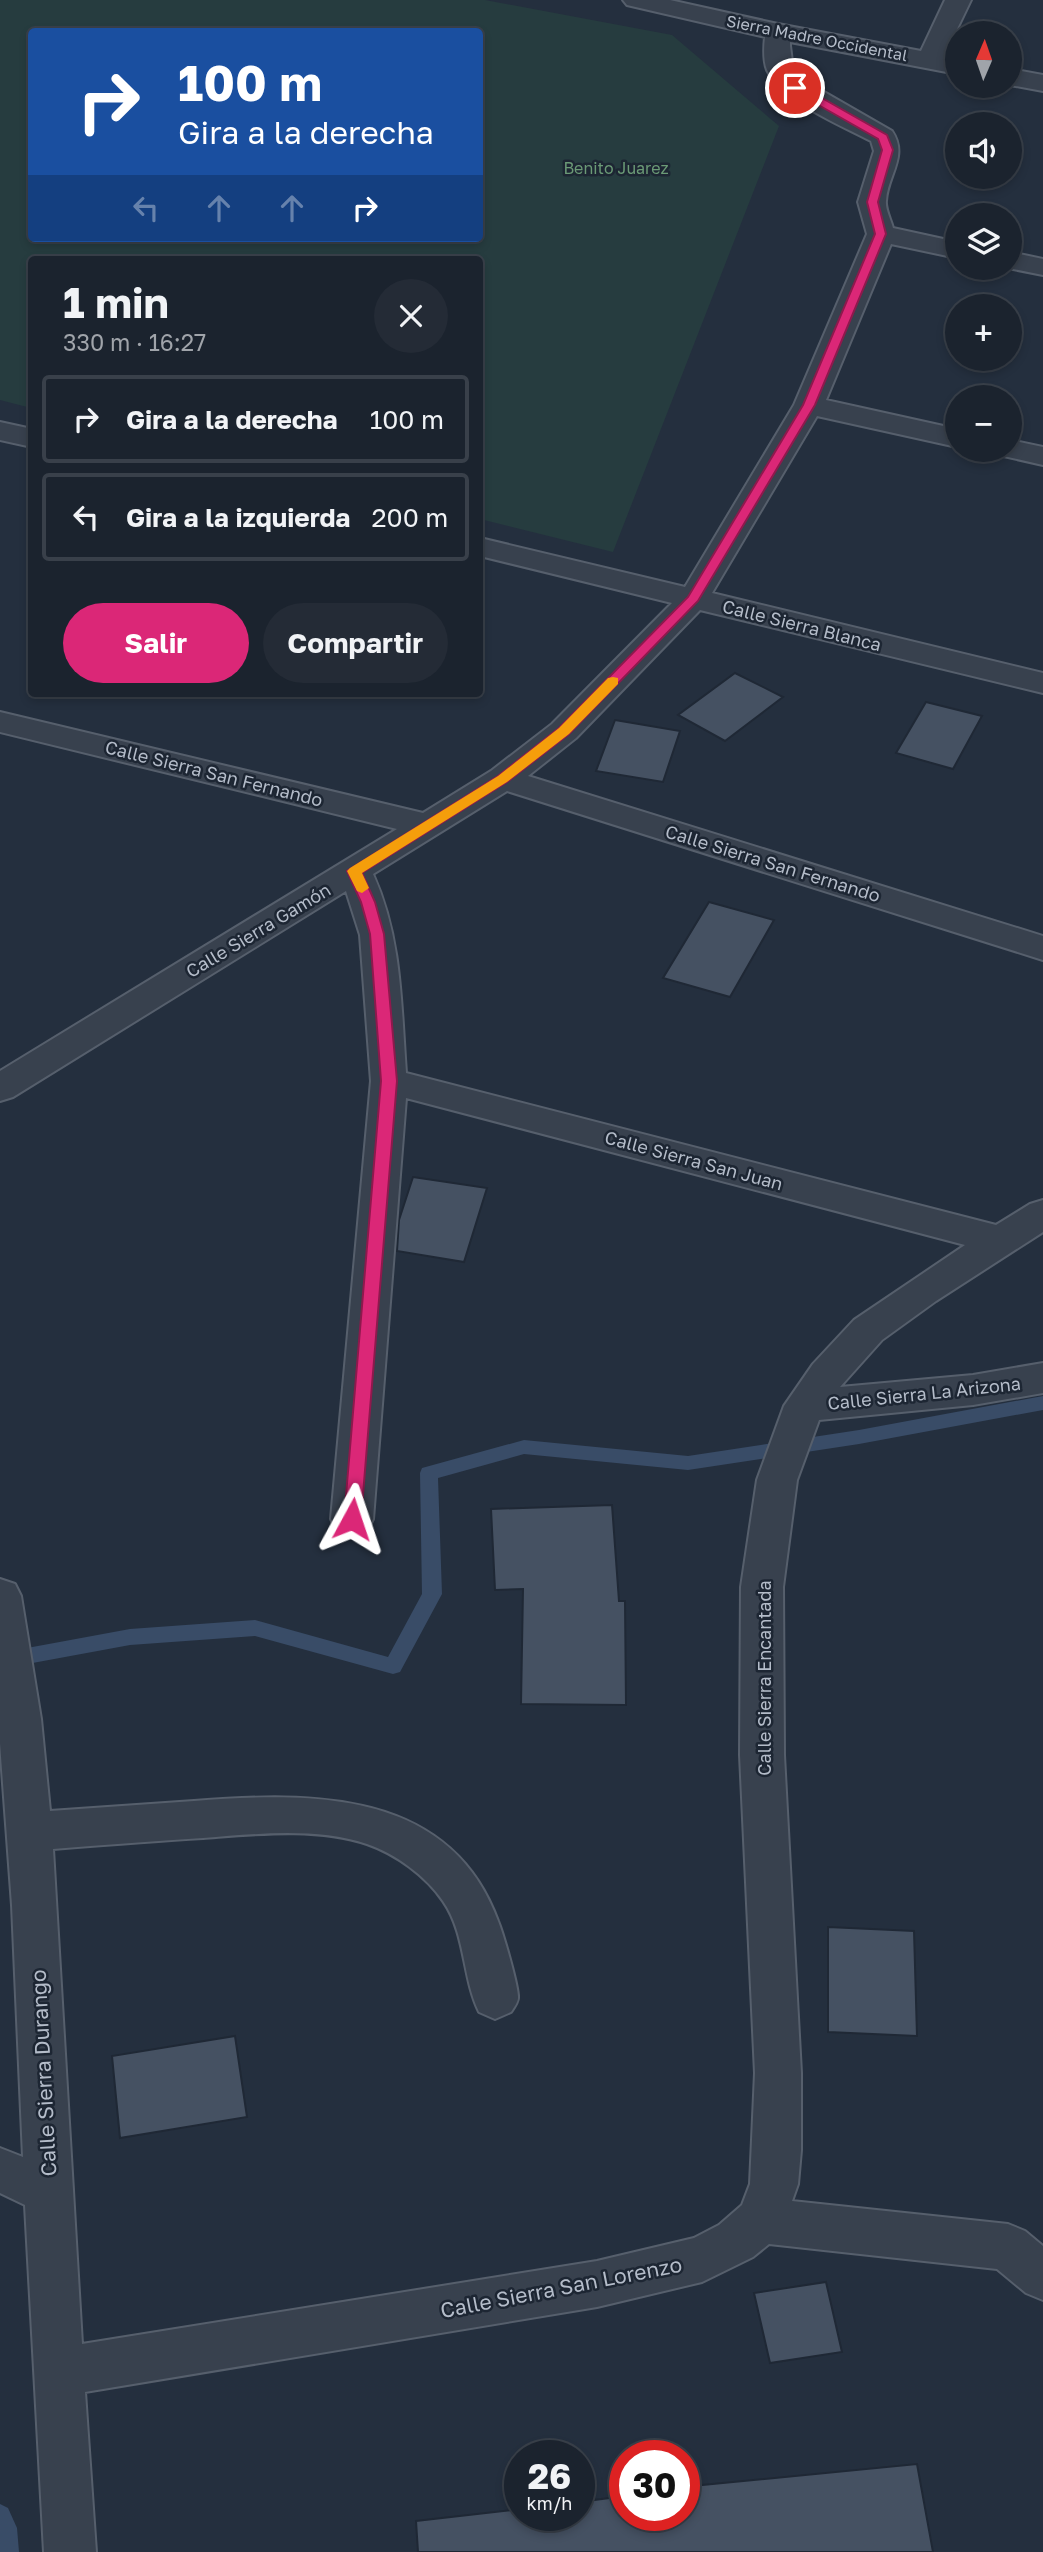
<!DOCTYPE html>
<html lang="es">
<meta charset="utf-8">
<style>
:root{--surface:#1b232e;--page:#242b36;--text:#f1f3f6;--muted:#a0a4aa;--line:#39404a;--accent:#db2777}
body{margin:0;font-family:"Golos Text",sans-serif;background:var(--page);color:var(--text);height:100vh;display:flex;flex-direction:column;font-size:26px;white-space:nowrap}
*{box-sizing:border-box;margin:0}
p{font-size:23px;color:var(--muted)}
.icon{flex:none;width:38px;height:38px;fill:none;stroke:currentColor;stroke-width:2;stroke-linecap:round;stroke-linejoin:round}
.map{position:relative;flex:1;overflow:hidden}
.sheet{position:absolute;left:28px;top:256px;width:455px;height:441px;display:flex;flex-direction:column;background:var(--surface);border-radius:7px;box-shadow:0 4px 10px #0003,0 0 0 2px var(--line)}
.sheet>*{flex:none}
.banner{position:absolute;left:28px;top:28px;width:455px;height:214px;border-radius:7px;box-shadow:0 4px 10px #0003,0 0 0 2px var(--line);background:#1a4fa0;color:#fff;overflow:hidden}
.needle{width:46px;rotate:2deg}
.tools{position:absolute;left:945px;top:21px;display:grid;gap:14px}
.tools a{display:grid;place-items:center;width:77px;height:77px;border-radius:50%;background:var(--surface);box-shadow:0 4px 10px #0003,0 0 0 2px var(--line);font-size:35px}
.speed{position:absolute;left:504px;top:2440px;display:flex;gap:14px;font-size:35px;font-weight:700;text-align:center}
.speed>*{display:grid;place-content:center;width:91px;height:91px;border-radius:50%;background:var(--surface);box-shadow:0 4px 10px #0003,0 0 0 2px var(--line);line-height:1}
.speed small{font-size:18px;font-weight:400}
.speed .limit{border:10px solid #d22;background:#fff;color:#111}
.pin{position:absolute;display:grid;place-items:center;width:60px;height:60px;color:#fff;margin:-30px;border:4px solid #fff;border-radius:50%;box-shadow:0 2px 7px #0007}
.me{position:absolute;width:77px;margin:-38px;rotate:5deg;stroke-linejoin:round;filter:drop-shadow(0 0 5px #0008)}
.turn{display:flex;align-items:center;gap:24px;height:147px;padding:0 35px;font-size:32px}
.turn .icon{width:91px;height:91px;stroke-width:2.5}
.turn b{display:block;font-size:49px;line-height:60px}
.lanes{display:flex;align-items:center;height:66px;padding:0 35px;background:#0003;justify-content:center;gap:35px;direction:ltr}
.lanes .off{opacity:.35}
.round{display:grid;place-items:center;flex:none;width:74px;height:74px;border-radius:37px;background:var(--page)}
.overview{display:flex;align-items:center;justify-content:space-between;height:119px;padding:0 35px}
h1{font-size:42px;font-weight:700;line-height:52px}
.action{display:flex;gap:14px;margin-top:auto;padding:14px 35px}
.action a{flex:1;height:80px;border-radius:42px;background:var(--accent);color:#fff;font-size:28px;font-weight:700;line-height:80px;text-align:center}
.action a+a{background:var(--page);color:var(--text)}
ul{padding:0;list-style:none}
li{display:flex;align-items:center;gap:21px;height:88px;margin:0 14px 10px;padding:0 21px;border:4px solid var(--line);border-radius:7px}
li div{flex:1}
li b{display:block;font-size:26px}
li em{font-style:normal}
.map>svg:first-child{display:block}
</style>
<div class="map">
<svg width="1043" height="2552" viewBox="0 0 1043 2552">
<rect width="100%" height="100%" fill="#242f3e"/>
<path fill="#263c3f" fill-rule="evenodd" d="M0,0H485L672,35L779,126L613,552L480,519V259H32L31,408L0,400ZM32,32H480V238H32Z"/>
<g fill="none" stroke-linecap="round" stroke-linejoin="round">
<g fill="#394c67" fill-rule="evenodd">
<path d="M1043,1396V1410L859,1444L688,1470L524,1454L438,1478L442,1594L400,1672L393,1674L255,1636L130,1645L0,1669V1653L130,1629L255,1620L388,1657L422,1594L420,1473L422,1468L524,1440L688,1456L859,1430Z"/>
<path d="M0,2504L8,2508L17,2528L19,2552H0Z"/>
</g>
</g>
<g fill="#455162" stroke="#1f2835" stroke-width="2">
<path d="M735,673L783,697L725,741L678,715Z"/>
<path d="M926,702L982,716L953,769L896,753Z"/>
<path d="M615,720L680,731L663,782L596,771Z"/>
<path d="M709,902L774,920L730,997L663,978Z"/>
<path d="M413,1177L487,1188L464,1262L397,1251L399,1220Z"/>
<path d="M612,1505L619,1601H625L626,1705L521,1704L523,1589L495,1590L491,1509Z"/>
<path d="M828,1927L914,1931L917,2036L828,2032Z"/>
<path d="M235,2036L247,2117L120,2138L112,2056Z"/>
<path d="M826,2282L842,2352L770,2363L754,2293Z"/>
<path d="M917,2464L933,2552H418L416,2521L520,2509V2515H579V2502L625,2496V2515H684V2489L692,2488V2486Z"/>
</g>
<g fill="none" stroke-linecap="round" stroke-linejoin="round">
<g stroke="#565f6c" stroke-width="4">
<g id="minor">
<path d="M623,0H670L778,24L921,51L945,0H971L944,56L957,58V74L790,42V46L793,69L805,81L892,131C909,156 887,176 886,201C885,209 891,220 893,228L957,242V258L891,244L826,400L957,429V447L817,416L712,593L1043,673V693L700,610L576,738L528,776L1043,936V960L507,791L373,874C402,938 401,1004 406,1073L996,1225L1030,1204L1043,1200V1232L936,1301L882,1340L840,1387L973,1375L1043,1363V1393L973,1405L819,1420L797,1480L783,1587L784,1755L801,2073V2150L798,2184L792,2201L1008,2224L1025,2231L1043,2246V2300L1026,2293L997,2269L769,2244L753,2257L702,2282L597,2307L85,2392L96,2552H44L25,2205L0,2193V2148L23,2157L12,1905L0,1743V1579L15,1584L21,1596L41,1719L50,1811C98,1808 146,1804 194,1801C311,1792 450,1789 498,1921C503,1933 519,1988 518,1998C518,2002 513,2009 511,2012L495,2019L479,2012C462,1977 466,1934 443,1901C426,1876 396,1854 367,1844C316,1827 256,1834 203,1838C153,1841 103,1845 53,1849L82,2344L597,2261L694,2238L719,2225L742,2205L750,2184L755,2073L740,1755L741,1587L757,1480L784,1406L813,1364L854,1320L965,1245L406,1098L373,1519L367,1531L352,1535L337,1531L331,1519L371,1081L360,935L346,891L13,1097L0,1101V1071L397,829L0,732V712L423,813L491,771L552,724L672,603L480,556V538L685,587L794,405L867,234L858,202L874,151L871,141C841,125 783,102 767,70C763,60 764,47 765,37L627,5Z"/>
<path d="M1010,69L1043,75V91L1010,85Z"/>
<path d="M1010,252L1043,259V275L1008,268H1010Z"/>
<path d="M0,422L32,429V447L0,440Z"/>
<path d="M1010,440L1043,447V465L999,455L996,450H1010Z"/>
</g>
</g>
<use href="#minor" fill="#38414e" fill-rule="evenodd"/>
</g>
<path fill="#db2777" stroke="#8e194d" stroke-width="2" d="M792,85H799L887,135L893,150L878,202L886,234L815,405L698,601L569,734L507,782L362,873L375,902L384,934L397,1081L361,1519L358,1524H346L344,1519L381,1081L370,934L361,902L347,871L498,776L559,728L688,597L803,405L875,234L867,202L882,150L878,139L792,90Z"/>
<path fill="#f59e0b" d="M613,677L618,678V684L569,734L507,782L362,873L369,888L362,893L357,891L347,871L350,868L498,776L559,728L608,678Z"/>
<g text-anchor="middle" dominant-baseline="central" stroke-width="5" stroke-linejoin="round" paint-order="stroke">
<g font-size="16" fill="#b4bcc9" stroke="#1d2633">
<text transform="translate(817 38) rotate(11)">Sierra Madre Occidental</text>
</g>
<g font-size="16" fill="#6b9a76" stroke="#1d2633">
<text x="616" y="168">Benito Juarez</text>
</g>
<g font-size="18" fill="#b4bcc9" stroke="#1d2633">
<text transform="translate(802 625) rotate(14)">Calle Sierra Blanca</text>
<text transform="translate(214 773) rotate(14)">Calle Sierra San Fernando</text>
<text transform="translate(773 863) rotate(17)">Calle Sierra San Fernando</text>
<text transform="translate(258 930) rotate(-31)">Calle Sierra Gamón</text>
<text transform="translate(694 1160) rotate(15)">Calle Sierra San Juan</text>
<text transform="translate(924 1393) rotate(-6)">Calle Sierra La Arizona</text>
<text transform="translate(764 1678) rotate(-90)">Calle Sierra Encantada</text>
</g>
<g font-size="21" fill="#b4bcc9" stroke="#1d2633">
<text transform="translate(43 2073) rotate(-93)">Calle Sierra Durango</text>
<text transform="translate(561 2287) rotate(-11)">Calle Sierra San Lorenzo</text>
</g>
</g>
</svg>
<div class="tools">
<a><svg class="needle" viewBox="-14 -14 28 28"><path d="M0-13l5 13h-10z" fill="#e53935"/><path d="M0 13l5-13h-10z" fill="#a0a4aa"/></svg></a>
<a><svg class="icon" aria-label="sound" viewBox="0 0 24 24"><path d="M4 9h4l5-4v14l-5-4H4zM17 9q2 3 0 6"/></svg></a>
<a><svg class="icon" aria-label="layers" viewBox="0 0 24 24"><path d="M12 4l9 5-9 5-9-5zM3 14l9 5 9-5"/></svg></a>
<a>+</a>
<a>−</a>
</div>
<div class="speed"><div>26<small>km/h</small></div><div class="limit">30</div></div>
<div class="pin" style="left:795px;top:88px;background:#d93025"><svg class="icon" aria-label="arrive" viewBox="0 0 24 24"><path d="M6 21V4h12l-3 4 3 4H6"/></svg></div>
<svg class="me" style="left:352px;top:1519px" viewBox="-20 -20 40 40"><path d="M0-17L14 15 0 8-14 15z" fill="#db2777" stroke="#fff" stroke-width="4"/></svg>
<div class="banner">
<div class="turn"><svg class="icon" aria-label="right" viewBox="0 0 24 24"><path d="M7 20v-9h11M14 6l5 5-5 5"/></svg><div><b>100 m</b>Gira a la derecha</div></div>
<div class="lanes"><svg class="icon off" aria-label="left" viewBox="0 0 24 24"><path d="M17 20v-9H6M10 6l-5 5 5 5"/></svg><svg class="icon off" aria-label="ahead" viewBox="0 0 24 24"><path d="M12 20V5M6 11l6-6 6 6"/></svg><svg class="icon off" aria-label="ahead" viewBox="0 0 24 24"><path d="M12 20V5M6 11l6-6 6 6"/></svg><svg class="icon" aria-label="right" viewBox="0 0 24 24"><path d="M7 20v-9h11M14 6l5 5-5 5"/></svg></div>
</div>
<section class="sheet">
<div class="overview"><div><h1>1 min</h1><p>330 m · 16:27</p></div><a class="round"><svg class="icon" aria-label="close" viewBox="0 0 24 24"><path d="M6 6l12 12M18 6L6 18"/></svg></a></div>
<ul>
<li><svg class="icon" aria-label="right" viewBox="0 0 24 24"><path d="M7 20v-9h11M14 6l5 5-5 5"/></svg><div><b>Gira a la derecha</b></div><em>100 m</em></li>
<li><svg class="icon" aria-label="left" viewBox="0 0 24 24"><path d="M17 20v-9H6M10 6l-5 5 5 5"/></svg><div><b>Gira a la izquierda</b></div><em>200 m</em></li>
</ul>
<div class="action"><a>Salir</a><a>Compartir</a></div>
</section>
</div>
